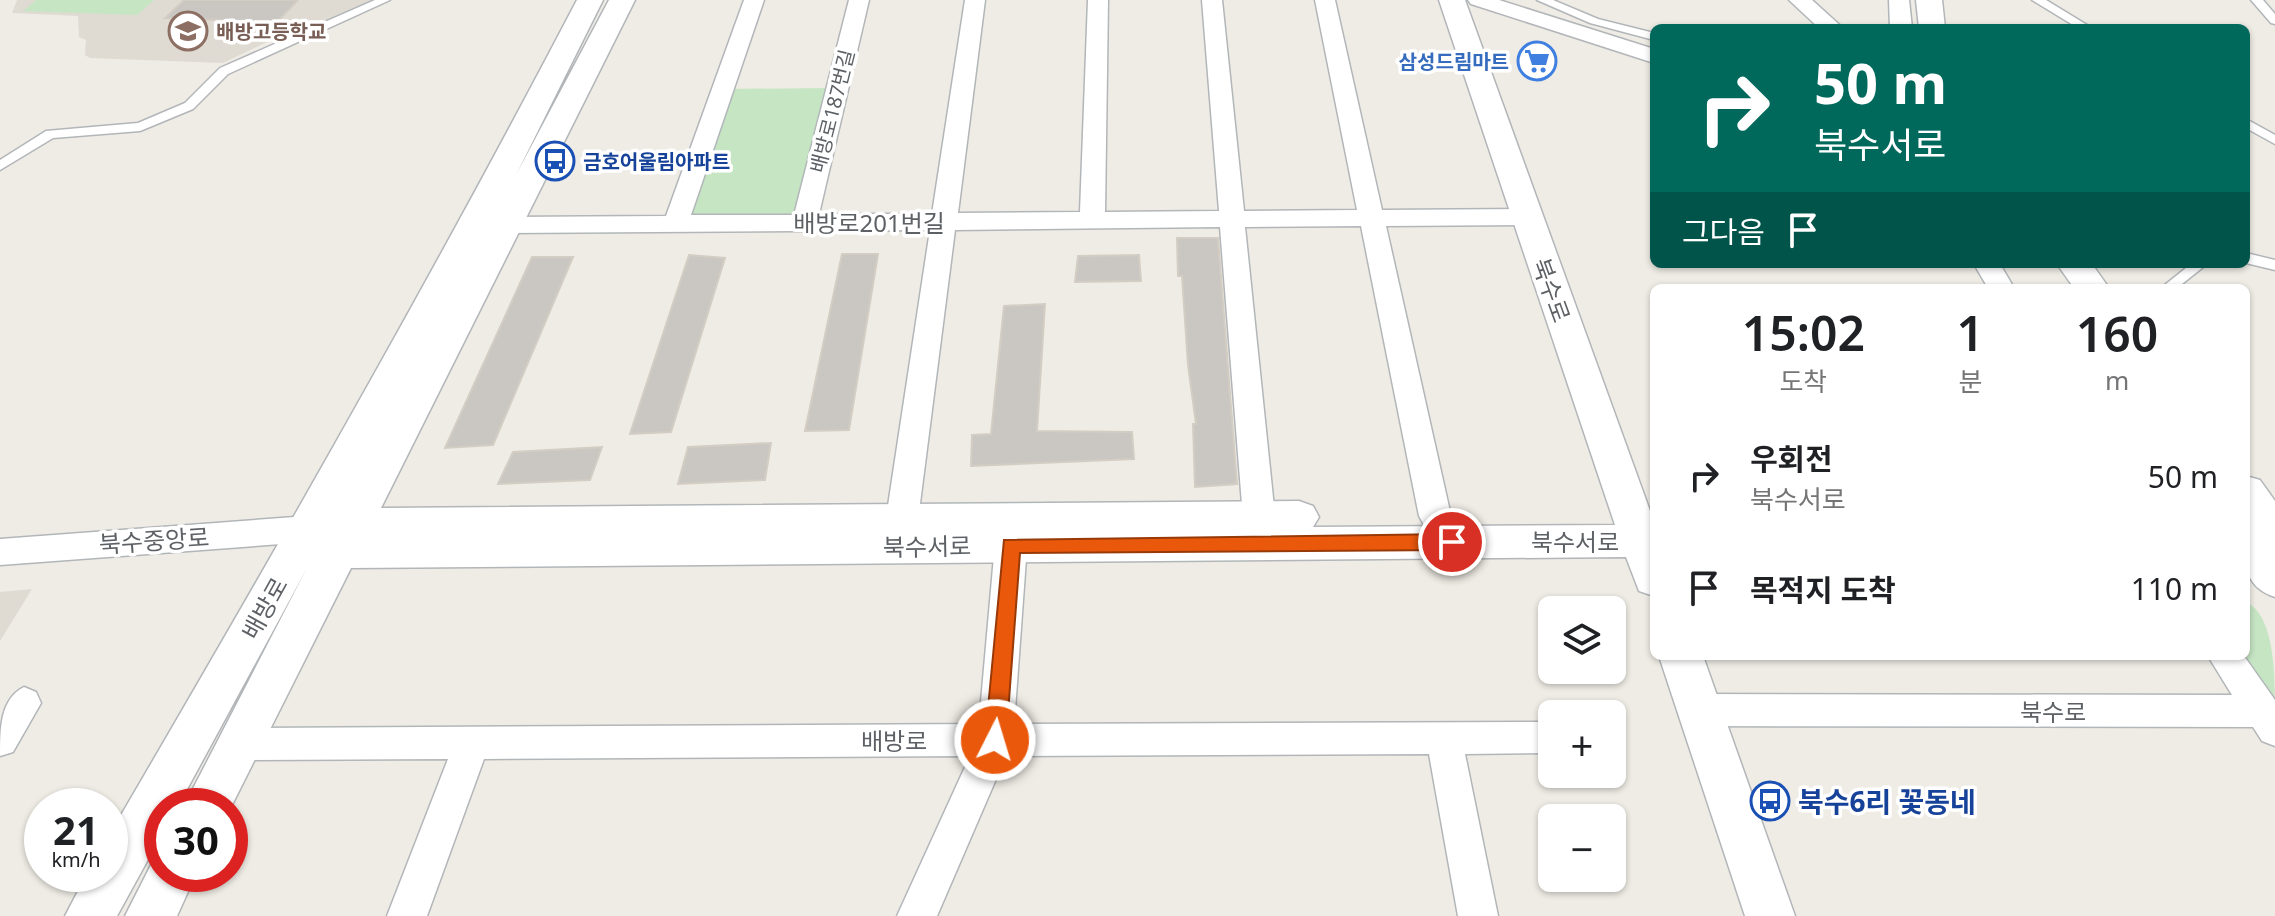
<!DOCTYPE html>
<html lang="ko">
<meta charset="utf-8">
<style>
:root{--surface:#fff;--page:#f6f6f6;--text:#202124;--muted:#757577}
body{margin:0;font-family:"Noto Sans","Noto Sans KR",sans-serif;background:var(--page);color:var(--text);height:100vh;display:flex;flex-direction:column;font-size:30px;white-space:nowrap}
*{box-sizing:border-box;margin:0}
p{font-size:26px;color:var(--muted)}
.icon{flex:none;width:44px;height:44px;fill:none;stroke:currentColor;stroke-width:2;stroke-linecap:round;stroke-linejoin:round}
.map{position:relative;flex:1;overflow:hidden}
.side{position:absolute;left:1650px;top:284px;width:600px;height:376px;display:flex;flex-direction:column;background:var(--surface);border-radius:12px;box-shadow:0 2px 6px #0004}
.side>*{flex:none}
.hud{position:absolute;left:1650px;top:24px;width:600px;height:244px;border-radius:12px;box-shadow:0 2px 6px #0004;background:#00695c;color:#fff;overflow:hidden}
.buttons{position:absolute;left:1538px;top:596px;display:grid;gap:16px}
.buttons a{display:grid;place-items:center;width:88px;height:88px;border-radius:12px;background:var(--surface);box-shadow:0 2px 6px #0004;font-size:40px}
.speed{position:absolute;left:24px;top:788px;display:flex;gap:16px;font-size:40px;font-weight:700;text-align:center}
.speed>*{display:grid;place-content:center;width:104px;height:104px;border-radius:50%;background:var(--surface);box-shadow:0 2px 6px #0004;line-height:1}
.speed small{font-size:20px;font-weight:400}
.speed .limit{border:12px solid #d22;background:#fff;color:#111}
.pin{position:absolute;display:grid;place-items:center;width:68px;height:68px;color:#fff;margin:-34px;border:4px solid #fff;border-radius:50%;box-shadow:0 2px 8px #0007}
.me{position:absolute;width:88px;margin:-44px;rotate:5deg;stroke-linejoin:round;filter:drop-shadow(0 0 6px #0008)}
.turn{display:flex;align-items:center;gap:28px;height:168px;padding:0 32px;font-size:36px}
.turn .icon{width:104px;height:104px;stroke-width:2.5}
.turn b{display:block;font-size:56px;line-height:68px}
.then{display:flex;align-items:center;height:76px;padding:0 32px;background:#0003;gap:16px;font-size:30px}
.eta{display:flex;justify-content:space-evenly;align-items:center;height:136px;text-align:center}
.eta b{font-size:48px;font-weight:600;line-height:56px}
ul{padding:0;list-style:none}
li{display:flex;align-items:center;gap:24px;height:112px;padding:0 32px}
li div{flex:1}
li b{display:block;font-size:30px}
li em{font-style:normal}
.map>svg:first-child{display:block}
</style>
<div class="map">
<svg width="2275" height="916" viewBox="0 0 2275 916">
<rect width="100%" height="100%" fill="#efece5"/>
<g fill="#dfdbd3">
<path d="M17,0H374L349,14L271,40L223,63L90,58L85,55L86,40L79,37L78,16L12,13Z"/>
<path d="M32,589L0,641V592Z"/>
</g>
<g fill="#c5e5c3">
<path d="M36,0H154L137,15L23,11Z"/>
<path d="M832,88L799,226L675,227L723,89Z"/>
<path d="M2246,602C2275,615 2275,677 2275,709L2239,656H2246Z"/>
</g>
<g fill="#cac7c2" stroke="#d3cdc4" stroke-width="2">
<path d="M184,0H298L275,24L248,23L250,21L165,18Z"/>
<path d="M1177,238H1218L1237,484L1195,487L1193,424H1196L1188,365L1182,276H1178Z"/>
<path d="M842,254H878L849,430L805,431Z"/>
<path d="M689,255L725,258L671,432L630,434Z"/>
<path d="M1139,255L1141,281L1075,282L1078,256Z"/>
<path d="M532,257H573L493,445L445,448Z"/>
<path d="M1045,304L1037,431L1132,432L1134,459L971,466L972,435L991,434L1004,306Z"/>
<path d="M771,443L765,480L678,484L688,447Z"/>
<path d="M602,447L590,480L498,484L513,452Z"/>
</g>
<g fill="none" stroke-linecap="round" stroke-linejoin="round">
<g stroke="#b2b6b9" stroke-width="3">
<g id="service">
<path d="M375,0H390L228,74L193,109L140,131L53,138L0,170V160L46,131L138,123L185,103L220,68Z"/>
<path d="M1537,0H1553L1598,19L1654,33V40L1590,23Z"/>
<path d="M2032,0H2046L2092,28H2078Z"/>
<path d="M2251,0H2263L2275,14V24L2271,23Z"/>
<path d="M2246,119L2275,135V144L2246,128Z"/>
<path d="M2246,253L2275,260V270L2246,263Z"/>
<path d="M2191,264H2207L2177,288H2161Z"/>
</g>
</g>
<g stroke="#b2b6b9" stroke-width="3">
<g id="minor">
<path d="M744,0H764L691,215H794L849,0H869L819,214H932L965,0H985L958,213L1080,212L1088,0H1108L1105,212L1219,211L1202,0H1222L1244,211L1357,210L1315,0H1335L1382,210L1526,209L1535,211L1539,217L1535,223L1526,225L1386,226L1451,516L1446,525L1435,528L1424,525L1419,516L1361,226L1245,227L1275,517L1270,526L1259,529L1248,526L1243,517L1220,227L955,230L918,519L913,528L902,531L891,528L886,519L930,230L507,233L498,231L494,225L498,219L507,217L666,216Z"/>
<path d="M1468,0H1499L1654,49V63L1471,4Z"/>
<path d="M1789,0H1812L1843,28H1819Z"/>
<path d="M1889,0H1909L1912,28H1890Z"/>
<path d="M1974,264H2000L2014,288H1988Z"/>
<path d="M308,516L319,520L324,529L319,538L308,542L0,565V539Z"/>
<path d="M1011,532L1022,536L1027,545L1014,724L1552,722V752L1548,753L1465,754L1498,916H1458L1429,754L1006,756L937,916H897L970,756L484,759L427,916H387L448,759L240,760L227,756L222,744L227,732L240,728L979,724L995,545L1000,536Z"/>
<path d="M2208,656H2244L2275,700V746L2262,741L2253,727L1699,726L1687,721L1681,710L1687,699L1699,694L2232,695Z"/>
<path d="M24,687L36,692L41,703L13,752L0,756C0,729 0,699 24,687Z"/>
</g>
</g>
<g stroke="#b2b6b9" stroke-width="3">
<g id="tertiary">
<path d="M577,0H603L516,175L609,0H635L381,508L1299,501L1313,506L1319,517L1313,527L1615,525L1439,0H1465L1654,522V596L1639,591L1626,557L351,568L230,809V806H184L307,568L178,806H162V834L117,916H65L87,874H110V834C271,559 429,283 577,0Z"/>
<path d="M1916,0H1942L1945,28H1919Z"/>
<path d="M2057,264H2092L2109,288H2074Z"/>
<path d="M2246,476L2260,480L2275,501V597C2239,585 2246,557 2246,525L2249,526L2246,521Z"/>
<path d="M1659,656H1703L1795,916H1745Z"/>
<path d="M162,854V874H196L177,916H125L155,857Z"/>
</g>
</g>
<use href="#service" fill="#fff" fill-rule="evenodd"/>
<use href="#minor" fill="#fff" fill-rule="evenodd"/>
<use href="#tertiary" fill="#fff" fill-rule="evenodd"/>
</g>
<path fill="#ea580c" stroke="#983908" stroke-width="2" d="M1452,534L1459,536L1461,542L1459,548L1452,550L1020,553L1006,740L1003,747L995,750L988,747L985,740L1004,540Z"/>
<defs>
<g id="school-ring" transform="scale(2)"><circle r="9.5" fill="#fff" stroke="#8d6e63" stroke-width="1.5"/><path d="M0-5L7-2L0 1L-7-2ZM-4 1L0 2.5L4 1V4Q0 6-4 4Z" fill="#8d6e63"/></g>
<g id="supermarket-ring" transform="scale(2)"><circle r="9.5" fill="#fff" stroke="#3f7fe0" stroke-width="1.5"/><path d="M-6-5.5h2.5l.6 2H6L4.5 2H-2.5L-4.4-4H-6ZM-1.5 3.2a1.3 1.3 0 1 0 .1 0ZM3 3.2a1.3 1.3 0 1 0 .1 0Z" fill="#3f7fe0"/></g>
<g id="bus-ring" transform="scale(2)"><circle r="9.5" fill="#fff" stroke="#1a4fb4" stroke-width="1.5"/><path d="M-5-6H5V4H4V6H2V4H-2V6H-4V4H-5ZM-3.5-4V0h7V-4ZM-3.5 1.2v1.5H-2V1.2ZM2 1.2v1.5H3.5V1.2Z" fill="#1a4fb4"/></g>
</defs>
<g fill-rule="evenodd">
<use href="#school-ring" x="188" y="31"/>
<use href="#supermarket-ring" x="1537" y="61"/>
<use href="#bus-ring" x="555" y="161"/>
<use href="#bus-ring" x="1770" y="801"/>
</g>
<g text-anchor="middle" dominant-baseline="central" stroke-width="7" stroke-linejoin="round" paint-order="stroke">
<g font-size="20" font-weight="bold" fill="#785e54" stroke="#fff" text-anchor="start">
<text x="216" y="31">배방고등학교</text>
</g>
<g font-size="20" font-weight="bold" fill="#366cbe" stroke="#fff" text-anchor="end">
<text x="1509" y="61">삼성드림마트</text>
</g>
<g font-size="20" fill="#5d6165" stroke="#fff">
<text transform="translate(832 111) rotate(-76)">배방로187번길</text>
</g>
<g font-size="20" font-weight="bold" fill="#164399" stroke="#fff" text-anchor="start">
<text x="583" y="161">금호어울림아파트</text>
</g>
<g font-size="24" fill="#5d6165" stroke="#fff">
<text x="869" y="222">배방로201번길</text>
<text transform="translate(1552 290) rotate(70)">북수로</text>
<text transform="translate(154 540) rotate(-4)">북수중앙로</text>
<text x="1575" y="541">북수서로</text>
<text transform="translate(927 546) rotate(-1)">북수서로</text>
<text transform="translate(264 608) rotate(-61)">배방로</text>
<text x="2053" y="711">북수로</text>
<text x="894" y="740">배방로</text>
</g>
<g font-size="28" font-weight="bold" fill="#164399" stroke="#fff" text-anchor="start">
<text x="1798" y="801">북수6리 꽃동네</text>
</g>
</g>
</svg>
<div class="buttons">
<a><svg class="icon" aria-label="layers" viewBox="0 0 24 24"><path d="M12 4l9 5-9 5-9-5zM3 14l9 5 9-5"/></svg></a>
<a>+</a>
<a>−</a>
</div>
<div class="speed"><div>21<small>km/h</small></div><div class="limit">30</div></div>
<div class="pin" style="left:1452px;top:542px;background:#d93025"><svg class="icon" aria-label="arrive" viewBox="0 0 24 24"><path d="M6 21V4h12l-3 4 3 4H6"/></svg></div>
<svg class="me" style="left:995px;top:740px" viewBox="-20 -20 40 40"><circle r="17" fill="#ea580c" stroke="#fff" stroke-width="3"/><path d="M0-11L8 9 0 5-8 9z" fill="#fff"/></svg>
<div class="hud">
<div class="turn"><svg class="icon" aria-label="right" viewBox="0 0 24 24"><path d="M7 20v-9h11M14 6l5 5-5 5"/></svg><div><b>50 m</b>북수서로</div></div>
<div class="then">그다음<svg class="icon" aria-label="arrive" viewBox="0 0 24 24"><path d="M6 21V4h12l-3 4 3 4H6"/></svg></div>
</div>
<section class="side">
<div class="eta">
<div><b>15:02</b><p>도착</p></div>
<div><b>1</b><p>분</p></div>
<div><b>160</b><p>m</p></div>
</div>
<ul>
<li><svg class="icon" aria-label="right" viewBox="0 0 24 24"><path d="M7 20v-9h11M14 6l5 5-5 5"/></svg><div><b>우회전</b><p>북수서로</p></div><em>50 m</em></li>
<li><svg class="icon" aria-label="arrive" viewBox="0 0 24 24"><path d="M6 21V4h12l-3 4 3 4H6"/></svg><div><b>목적지 도착</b></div><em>110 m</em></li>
</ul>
</section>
</div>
